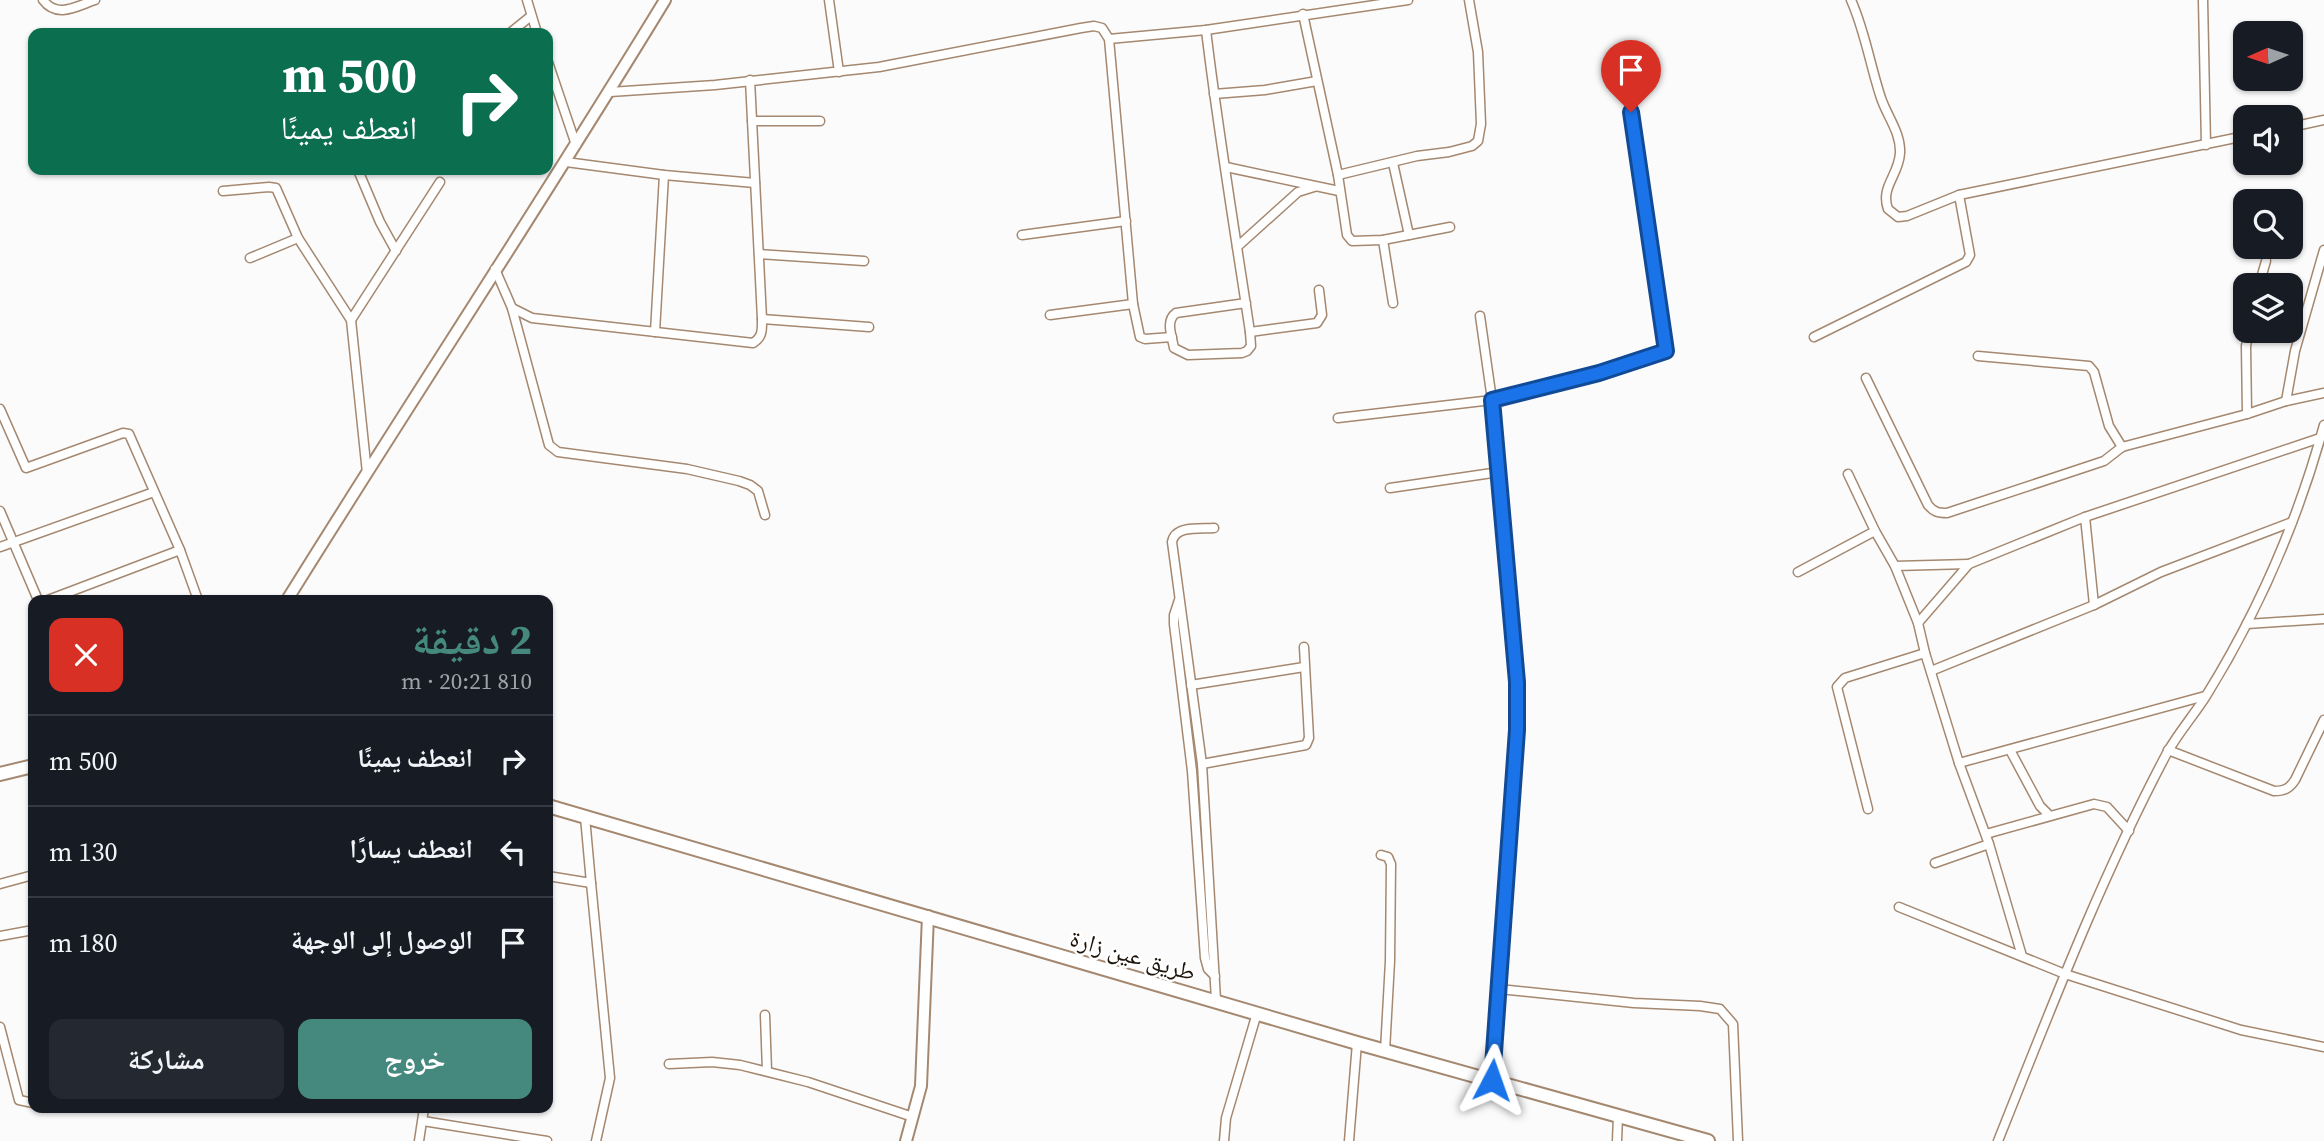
<!DOCTYPE html>
<html lang="ar">
<meta charset="utf-8">
<style>
:root{--surface:#171b24;--page:#242831;--text:#f1f3f6;--muted:#9ea1a6;--line:#363941;--accent:#45897e}
body{margin:0;font-family:"Source Serif 4","Noto Naskh Arabic",serif;background:var(--page);color:var(--text);direction:rtl;height:100vh;display:flex;flex-direction:column;font-size:26px;white-space:nowrap}
*{box-sizing:border-box;margin:0}
p{font-size:23px;color:var(--muted)}
.icon{flex:none;width:38px;height:38px;fill:none;stroke:currentColor;stroke-width:2;stroke-linecap:round;stroke-linejoin:round}
.map{position:relative;flex:1;overflow:hidden;direction:ltr}
.drawer{position:absolute;left:28px;top:595px;width:525px;height:518px;display:flex;flex-direction:column;background:var(--surface);border-radius:14px;box-shadow:0 2px 5px #0004;direction:rtl}
.drawer>*{flex:none}
.guide{position:absolute;left:28px;top:28px;width:525px;height:147px;border-radius:14px;box-shadow:0 2px 5px #0004;direction:rtl;background:#0b6e4f;color:#fff;overflow:hidden}
.needle{width:46px;rotate:267deg}
.fabs{position:absolute;left:2233px;top:21px;display:grid;gap:14px}
.fabs a{display:grid;place-items:center;width:70px;height:70px;border-radius:14px;background:var(--surface);box-shadow:0 2px 5px #0004;font-size:35px}
.pin{position:absolute;display:grid;place-items:center;width:60px;height:60px;color:#fff;margin:-72px -30px;border-radius:50% 50% 50% 0;rotate:-45deg;box-shadow:0 0 7px #0007}
.pin .icon{rotate:45deg}
.me{position:absolute;width:77px;margin:-38px;rotate:4deg;stroke-linejoin:round;filter:drop-shadow(0 0 5px #0008)}
.turn{display:flex;align-items:center;gap:24px;height:147px;padding:0 21px;font-size:32px}
.turn .icon{width:91px;height:91px;stroke-width:2.5}
.turn b{display:block;font-size:49px;line-height:60px}
.round{display:grid;place-items:center;flex:none;width:74px;height:74px;border-radius:14px;background:var(--page)}
.summary{display:flex;align-items:center;justify-content:space-between;height:119px;padding:0 21px}
h1{font-size:42px;font-weight:700;line-height:52px;color:var(--accent)}
.button{display:flex;gap:14px;margin-top:auto;padding:14px 21px}
.button a{flex:1;height:80px;border-radius:14px;background:var(--accent);color:#fff;font-size:28px;font-weight:700;line-height:80px;text-align:center}
.button a+a{background:var(--page);color:var(--text)}
ul{padding:0;list-style:none}
li{display:flex;align-items:center;gap:21px;height:91px;padding:0 21px;border-top:2px solid var(--line)}
li div{flex:1}
li b{display:block;font-size:26px}
li em{font-style:normal}
.map>svg:first-child{display:block}
</style>
<div class="map">
<svg width="2324" height="1141" viewBox="0 0 2324 1141">
<rect width="100%" height="100%" fill="#fbfbfb"/>
<g fill="none" stroke-linecap="round" stroke-linejoin="round">
<g stroke="#a58870" stroke-width="11">
<g id="street">
<path d="M43,0C57,19 77,6 95,0"/>
<path d="M527,0L537,33"/>
<path d="M829,0L839,72"/>
<path d="M1851,0C1865,31 1870,65 1881,98C1887,116 1901,133 1900,153C1899,175 1880,187 1888,209L1898,217L1907,216L1959,195"/>
<path d="M2203,0L2206,145"/>
<path d="M1303,14L1338,175L1347,235L1352,241L1383,240L1450,227"/>
<path d="M1206,30C1218,131 1235,232 1250,332L1251,346L1247,351L1242,353L1188,355L1174,348C1172,336 1165,321 1176,313L1246,303"/>
<path d="M510,33L531,16"/>
<path d="M1109,39L1206,30L1408,0"/>
<path d="M548,62L576,145"/>
<path d="M610,92L715,85L879,67L1081,28L1094,26L1102,28L1109,39L1133,304L1140,337L1145,339L1172,337"/>
<path d="M1214,94L1265,90L1317,81"/>
<path d="M752,121H820"/>
<path d="M2291,127L2324,120"/>
<path d="M566,162L664,175L755,183"/>
<path d="M1393,163L1409,235"/>
<path d="M1226,167L1339,191"/>
<path d="M358,170L380,222L396,251"/>
<path d="M1338,175L1417,156L1449,152L1472,146L1478,141L1481,124L1478,52L1469,0"/>
<path d="M223,191L269,187L276,188L298,238L351,320L367,473"/>
<path d="M1022,235L1126,221"/>
<path d="M1383,240L1393,303"/>
<path d="M1237,247L1298,192L1314,187"/>
<path d="M759,254L864,261"/>
<path d="M250,258L298,238"/>
<path d="M495,269L512,308L532,318L753,343C763,337 762,329 762,319L750,80"/>
<path d="M2259,285L2266,261"/>
<path d="M512,308L549,445L558,452L687,469L739,481L750,485L758,491L765,515"/>
<path d="M1050,315L1133,304"/>
<path d="M1480,316L1492,400L1517,682L1515,768L1492,1080"/>
<path d="M762,319L869,327"/>
<path d="M351,320L440,182"/>
<path d="M655,332L664,175"/>
<path d="M1250,332L1317,323L1322,315L1319,290"/>
<path d="M1814,337L1966,262L1970,255L1959,195L2245,136"/>
<path d="M1978,356L2089,366L2094,372L2109,426L2122,447"/>
<path d="M1866,378L1928,505C1934,512 1938,513 1947,513L2104,461L2122,447L2247,414L2286,401L2324,393"/>
<path d="M2286,401L2295,351L2324,250"/>
<path d="M0,409L26,468L123,433L129,434L180,550L198,600"/>
<path d="M2247,414L2246,346L2249,331"/>
<path d="M1338,418L1492,400L1599,373L1666,351L1631,112"/>
<path d="M1848,474L1875,531L1895,566L1918,623L1925,653L1959,763L1989,844L2022,956"/>
<path d="M1390,488L1499,472"/>
<path d="M0,511L38,600"/>
<path d="M2085,517L2094,605"/>
<path d="M1214,528C1200,529 1175,525 1172,542L1202,764L1216,1000"/>
<path d="M0,547L154,492"/>
<path d="M1895,566L1969,564"/>
<path d="M1798,572L1875,531"/>
<path d="M48,600L180,550"/>
<path d="M1179,600L1174,615V624L1192,771L1205,958L1208,969L1215,976"/>
<path d="M1918,623L1969,564L2085,517L2320,438"/>
<path d="M2247,624L2324,619"/>
<path d="M1931,671L2094,605L2161,572L2292,522"/>
<path d="M1191,685L1304,667"/>
<path d="M2010,750L2040,806L2049,815"/>
<path d="M2168,750L2274,791C2284,791 2289,789 2295,780L2324,720"/>
<path d="M1959,763L2205,696"/>
<path d="M1202,764L1306,745L1309,738L1304,647"/>
<path d="M1868,809L1837,687L1845,678L1925,653"/>
<path d="M1986,834L2094,804L2107,807L2129,831"/>
<path d="M1381,855L1388,857L1391,864L1390,961L1385,1051"/>
<path d="M1935,863L1989,844"/>
<path d="M548,876L591,883L585,817"/>
<path d="M591,883L610,1078L596,1141"/>
<path d="M0,884L33,875"/>
<path d="M1899,907L2065,974L2241,1030L2324,1047"/>
<path d="M0,936L33,930"/>
<path d="M1499,989L1634,1003L1700,1006L1720,1009L1733,1024L1738,1141"/>
<path d="M765,1015L767,1071"/>
<path d="M0,1027L19,1100L33,1103"/>
<path d="M669,1064L712,1062L740,1065L808,1082L913,1117"/>
<path d="M423,1121L547,1141"/>
<path d="M419,1141L424,1108"/>
<path d="M1224,1141L1226,1118L1257,1013"/>
<path d="M1349,1141L1357,1043"/>
<path d="M1617,1141L1618,1116"/>
<path d="M1998,1141C2050,1011 2101,877 2167,753C2178,733 2194,715 2206,696C2258,612 2298,520 2324,425"/>
</g>
</g>
<g stroke="#a58870" stroke-width="14">
<g id="secondary">
<path d="M287,600C412,399 542,202 665,0"/>
<path d="M906,1141L921,1086L928,916"/>
</g>
</g>
<g stroke="#a58870" stroke-width="16">
<g id="primary">
<path d="M0,774L33,766"/>
<path d="M548,806L1357,1043L1708,1141"/>
</g>
</g>
<use href="#street" stroke="#fff" stroke-width="8"/>
<use href="#secondary" stroke="#fff" stroke-width="10"/>
<use href="#primary" stroke="#fff" stroke-width="12"/>
</g>
<g fill="none" stroke-linecap="round" stroke-linejoin="round">
<g stroke="#114b97" stroke-width="18">
<path id="route" d="M1492,1080L1517,730V682L1492,400L1599,373L1666,351L1631,112"/>
</g>
<use href="#route" stroke="#1a73e8" stroke-width="12"/>
</g>
<g text-anchor="middle" dominant-baseline="central" stroke-width="5" stroke-linejoin="round" paint-order="stroke">
<g font-size="24" fill="#1d1309" stroke="#fff">
<text transform="translate(1133 955) rotate(16)">طريق عين زارة</text>
</g>
</g>
</svg>
<div class="fabs">
<a><svg class="needle" viewBox="-14 -14 28 28"><path d="M0-13l5 13h-10z" fill="#e53935"/><path d="M0 13l5-13h-10z" fill="#9ea1a6"/></svg></a>
<a><svg class="icon" aria-label="sound" viewBox="0 0 24 24"><path d="M4 9h4l5-4v14l-5-4H4zM17 9q2 3 0 6"/></svg></a>
<a><svg class="icon" aria-label="search" viewBox="0 0 24 24"><circle cx="10" cy="10" r="6"/><path d="M15 15l6 6"/></svg></a>
<a><svg class="icon" aria-label="layers" viewBox="0 0 24 24"><path d="M12 4l9 5-9 5-9-5zM3 14l9 5 9-5"/></svg></a>
</div>
<div class="pin" style="left:1631px;top:112px;background:#d93025"><svg class="icon" aria-label="arrive" viewBox="0 0 24 24"><path d="M6 21V4h12l-3 4 3 4H6"/></svg></div>
<svg class="me" style="left:1492px;top:1080px" viewBox="-20 -20 40 40"><path d="M0-17L14 15 0 8-14 15z" fill="#1a73e8" stroke="#fff" stroke-width="4"/></svg>
<div class="guide">
<div class="turn"><svg class="icon" aria-label="right" viewBox="0 0 24 24"><path d="M7 20v-9h11M14 6l5 5-5 5"/></svg><div><b>500 m</b>انعطف يمينًا</div></div>
</div>
<section class="drawer">
<div class="summary"><div><h1>2 دقيقة</h1><p>810 m · 20:21</p></div><a class="round" style="background:#d93025;color:#fff"><svg class="icon" aria-label="close" viewBox="0 0 24 24"><path d="M6 6l12 12M18 6L6 18"/></svg></a></div>
<ul>
<li><svg class="icon" aria-label="right" viewBox="0 0 24 24"><path d="M7 20v-9h11M14 6l5 5-5 5"/></svg><div><b>انعطف يمينًا</b></div><em>500 m</em></li>
<li><svg class="icon" aria-label="left" viewBox="0 0 24 24"><path d="M17 20v-9H6M10 6l-5 5 5 5"/></svg><div><b>انعطف يسارًا</b></div><em>130 m</em></li>
<li><svg class="icon" aria-label="arrive" viewBox="0 0 24 24"><path d="M6 21V4h12l-3 4 3 4H6"/></svg><div><b>الوصول إلى الوجهة</b></div><em>180 m</em></li>
</ul>
<div class="button"><a>خروج</a><a>مشاركة</a></div>
</section>
</div>
